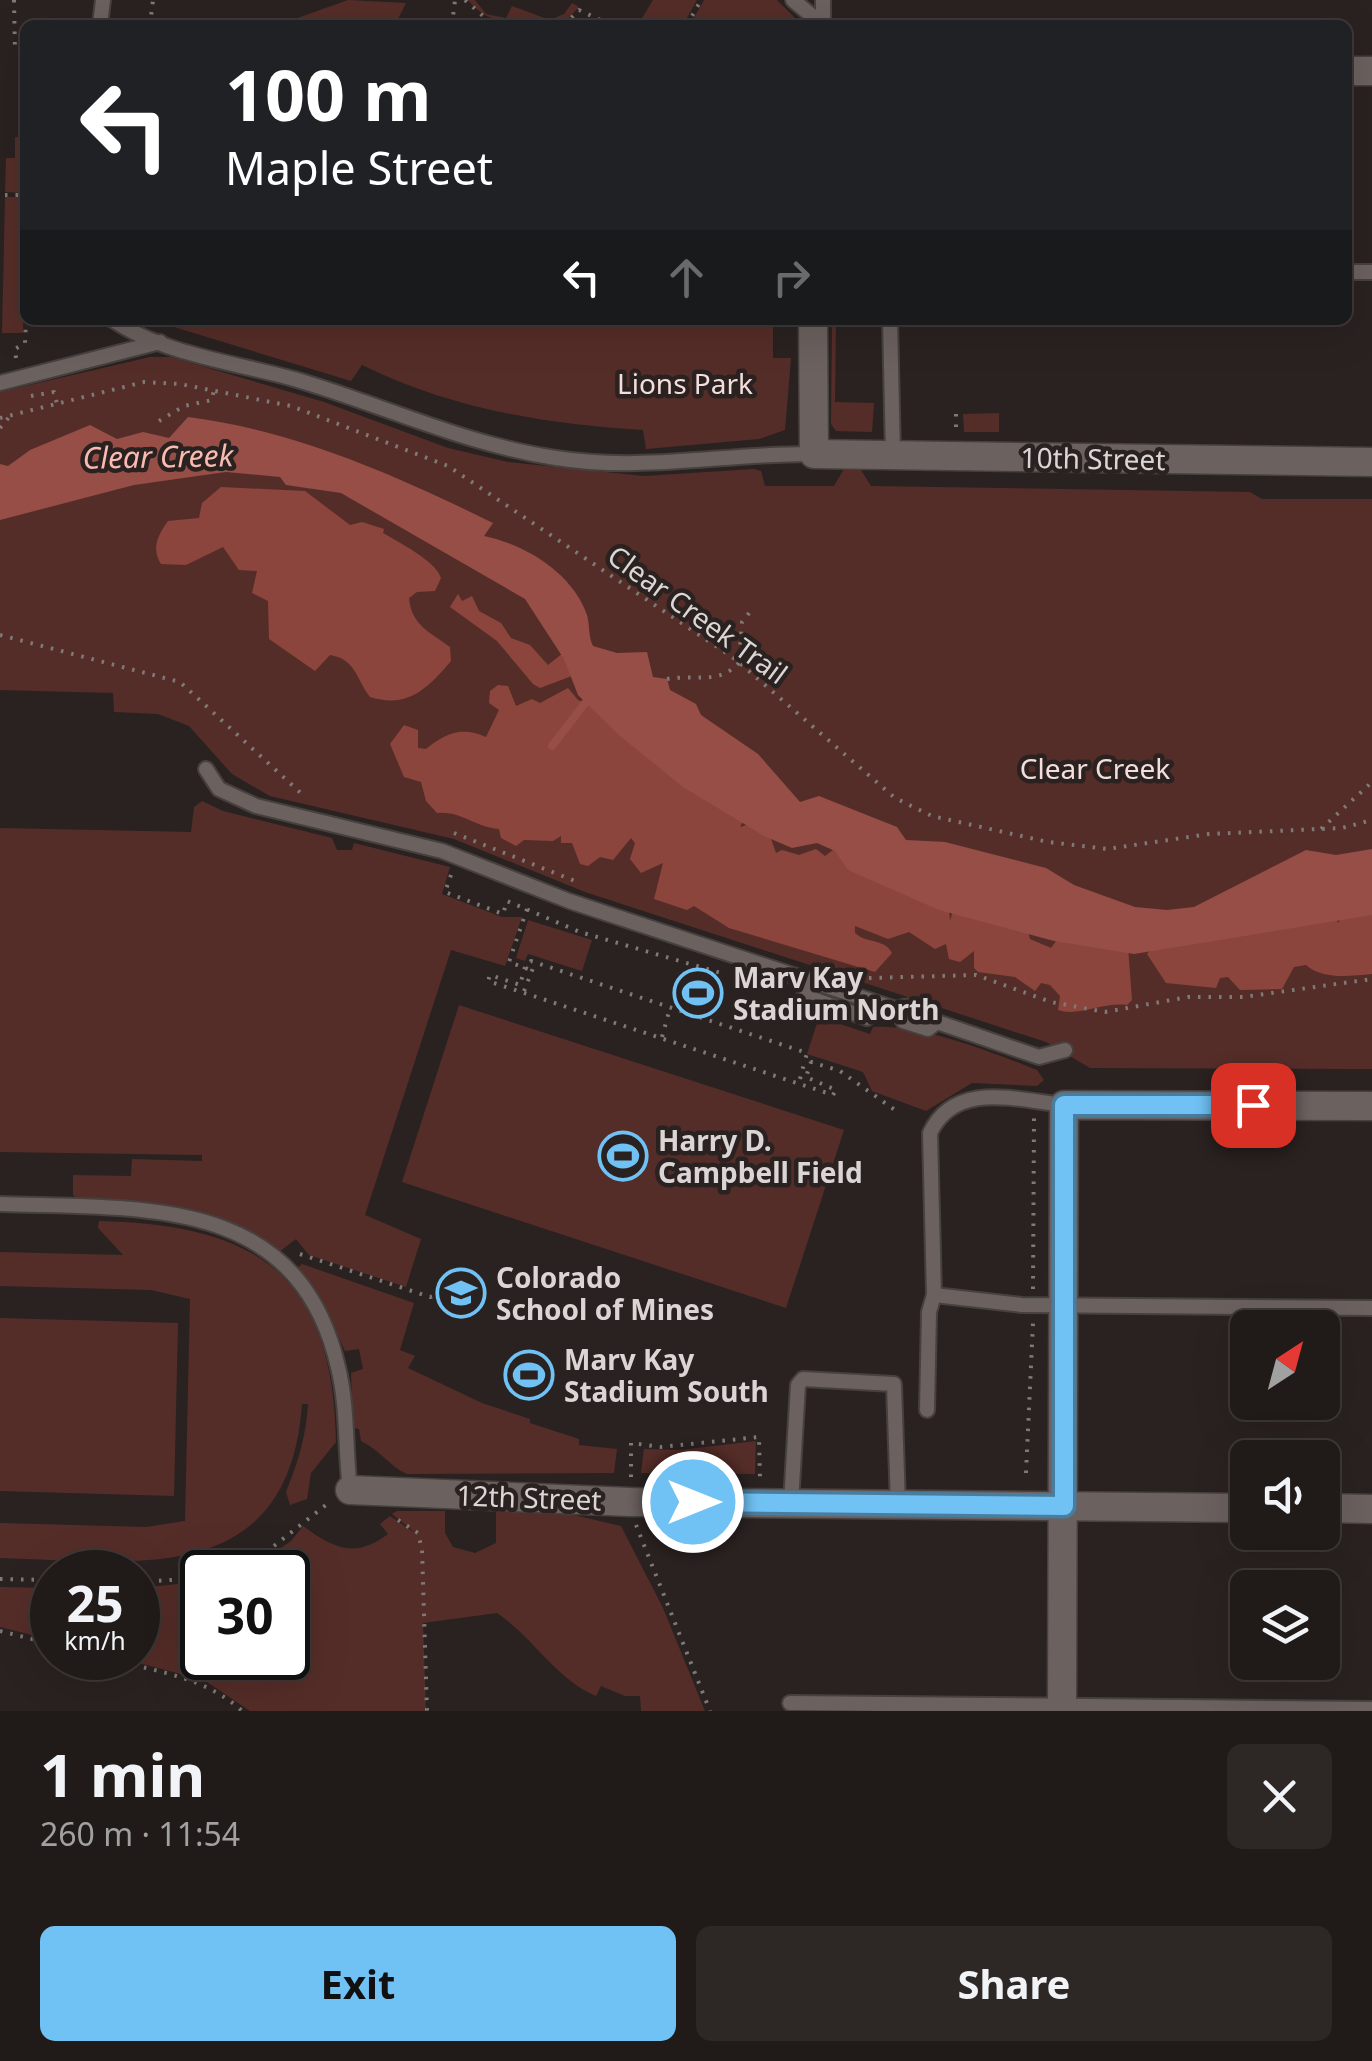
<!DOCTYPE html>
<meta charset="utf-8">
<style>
:root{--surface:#201a18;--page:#2d2725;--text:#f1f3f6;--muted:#a2a1a2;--line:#3d3837;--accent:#70c1f4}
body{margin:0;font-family:"Noto Sans",sans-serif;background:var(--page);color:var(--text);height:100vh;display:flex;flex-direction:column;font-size:38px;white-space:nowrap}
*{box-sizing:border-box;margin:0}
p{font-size:32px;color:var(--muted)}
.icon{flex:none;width:55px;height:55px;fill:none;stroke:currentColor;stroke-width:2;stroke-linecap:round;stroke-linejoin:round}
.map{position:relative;height:1711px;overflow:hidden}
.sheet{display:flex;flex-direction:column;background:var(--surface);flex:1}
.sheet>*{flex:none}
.guide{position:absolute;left:20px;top:20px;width:1332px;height:305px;border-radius:15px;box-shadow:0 10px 40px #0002,0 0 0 2px var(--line);background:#202124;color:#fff;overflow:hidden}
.needle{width:65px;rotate:36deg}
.buttons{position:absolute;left:1230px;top:1310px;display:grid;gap:20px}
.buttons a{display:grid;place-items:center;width:110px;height:110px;border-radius:15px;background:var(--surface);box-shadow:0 10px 40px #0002,0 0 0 2px var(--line);font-size:50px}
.speed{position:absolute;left:30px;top:1550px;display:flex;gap:20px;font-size:50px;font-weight:700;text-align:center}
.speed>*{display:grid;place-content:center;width:130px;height:130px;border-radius:50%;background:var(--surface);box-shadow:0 10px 40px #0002,0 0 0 2px var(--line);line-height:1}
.speed small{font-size:25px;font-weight:400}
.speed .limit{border:5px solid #111;border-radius:15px;background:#fff;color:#111}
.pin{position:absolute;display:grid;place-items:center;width:85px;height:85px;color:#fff;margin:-42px;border-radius:20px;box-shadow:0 5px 15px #0006}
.me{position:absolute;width:110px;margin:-55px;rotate:90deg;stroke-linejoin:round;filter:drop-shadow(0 0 8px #0008)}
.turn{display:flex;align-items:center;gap:35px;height:210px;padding:0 40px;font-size:45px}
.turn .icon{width:130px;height:130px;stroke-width:2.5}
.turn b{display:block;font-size:70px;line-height:85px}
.lanes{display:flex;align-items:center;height:95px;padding:0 40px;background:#0003;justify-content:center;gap:50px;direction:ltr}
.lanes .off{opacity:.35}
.round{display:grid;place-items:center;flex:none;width:105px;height:105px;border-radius:15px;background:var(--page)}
.headline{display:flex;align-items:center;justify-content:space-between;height:170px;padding:0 40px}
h1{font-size:60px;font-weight:700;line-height:75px}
.cta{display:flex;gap:20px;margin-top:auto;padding:20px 40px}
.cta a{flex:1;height:115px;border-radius:15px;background:var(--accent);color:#111;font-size:40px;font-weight:700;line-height:115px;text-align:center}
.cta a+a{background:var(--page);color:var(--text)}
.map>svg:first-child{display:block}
</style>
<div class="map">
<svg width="1372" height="1711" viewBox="0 0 1372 1711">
<rect width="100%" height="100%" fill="#2a2220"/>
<g fill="#552d28">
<path d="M348,0L406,3L395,25H378L375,18L354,25H278Z"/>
<path d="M468,0H475L486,14L506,18L512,6L550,20L564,14L572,3L579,7L562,25C528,25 490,29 468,0Z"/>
<path d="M653,0H697L683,25H638Z"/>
<path d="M704,0H777L802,25H690Z"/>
<path d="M15,137L25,138V193L5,192L6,158H15Z"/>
<path d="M5,197H25L23,333H2Z"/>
<path d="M151,320H773V358H791L785,430L759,439L646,449L643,430C544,424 452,409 362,365L351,381Z"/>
<path d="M832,320H836L835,402L874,403L872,432L836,431L831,424Z"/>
<path d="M150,357H171L324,402L448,448L508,462L644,476L754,469L761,471L765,486H834L845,467H859L871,486L1250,492L1262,499H1372V1069L1090,1068L1046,1042L585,892L454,839L270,796L232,774L189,726L158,714L114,712L113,693L0,690V392Z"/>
<path d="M999,413V432H964L963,414Z"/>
<path d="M202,801L223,811L332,838L337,850H352L354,843L450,867L442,894L502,917H522L505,966L451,950L365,1215L421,1239L406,1287L309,1255L296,1239L279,1252C213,1203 161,1205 82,1202L73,1195V1175L131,1176L132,1159L202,1161V1155L0,1152V828L191,832L194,807Z"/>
<path d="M528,920L592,940L582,971L528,954L525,961L516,958Z"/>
<path d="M459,1005L844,1130L786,1308L402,1182Z"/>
<path d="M819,1017L870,1034L873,1027C921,1024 991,1052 1037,1070L1044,1080L1037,1086L972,1083L926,1111L872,1091L863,1072L807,1054Z"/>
<path d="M99,1221C258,1225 333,1275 336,1442L311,1473L307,1499L290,1505L286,1492C298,1462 306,1437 308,1404H302C289,1589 136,1562 0,1558V1523L146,1527L185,1521L190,1299L151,1290L0,1286V1252L123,1255L98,1228Z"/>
<path d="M302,1264L414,1303L400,1350L415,1356L408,1368L482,1403L530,1419V1423L579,1439V1445L617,1449L614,1473L407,1474C390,1467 380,1450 361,1441L359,1429L353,1428L351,1373L363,1369L359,1349L345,1351L321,1298L297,1268Z"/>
<path d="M0,1318L178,1323L174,1496L0,1491Z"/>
<path d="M756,1441L755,1474L641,1473L644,1449L680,1450Z"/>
<path d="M397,1511H445V1533L453,1547L475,1553L496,1543V1511L561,1512L621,1526L663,1608L705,1711H641L640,1696H625L601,1686L596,1696C556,1679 533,1637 497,1613L423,1623L426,1711H250L204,1680L119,1658H138V1588L198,1582H202V1658H288V1572H245L291,1541L303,1526C336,1550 356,1558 388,1534L380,1524L390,1516L418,1535L392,1514Z"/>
<path d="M0,1587L52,1588V1640L0,1627Z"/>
</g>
<g fill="#8c453d">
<path d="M221,487L305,491L350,525L362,522L384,529L383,533C398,542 436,561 441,578L435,591L417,592L409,598C411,625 431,633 450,647L451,661C428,688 408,709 370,697C356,679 356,659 330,655L315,671L269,639L268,601L252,593L257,571L239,570L223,547L186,565L161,564C151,548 158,535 168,521L199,518L202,503Z"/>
<path d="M458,594L462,601L472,596L479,611L501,623L511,638L530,645L548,665L563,653L572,676L540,688L533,684L497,641L450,607Z"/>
<path d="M498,685L508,686L516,706L532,699L540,703L568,688L578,700L600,708L745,817L740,827L757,822L769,833L776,853L782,850L799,855L816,849L825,856L840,845L948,900L950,921L954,907L1025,920L1030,939L1051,948L1060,936L1128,947L1132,1000L1127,1005C1101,1002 1079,1017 1058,1010L1060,996L1050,985L1041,983L1035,991L1015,977L978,972L974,968V951L960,962L949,959L946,944L935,949L909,932L888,939L855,926V933C867,944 884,938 892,953L875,972L729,928L694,906L687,910L654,899L663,863L641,873L630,859L635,843L631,838L613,860L600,857L588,866L580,864L572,843H561V836L553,841L524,840L516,846L501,838L499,829C475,827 460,810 437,813L426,801L421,782L404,777L390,744L404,725L418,730V748L426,749C445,733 462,726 486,737L499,710L489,703L490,691Z"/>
<path d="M1372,902V974C1350,976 1323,980 1306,965L1294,967L1282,989L1240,990L1228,977L1220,978L1216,988L1166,983L1147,954L1156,943L1335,916L1338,923L1343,914Z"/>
</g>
<path fill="#964e46" d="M188,417C297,431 395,475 493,523L484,536C527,545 573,574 587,615C590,625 588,636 593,646L617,653L647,652L653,677L667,679L670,690L696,704L701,715L758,754L800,802L819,796L897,827L906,840L945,842L1046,868L1074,885L1135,907L1167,910L1194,907L1306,850L1336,855L1372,849V915L1134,954L1054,941L939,910L848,870L835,851L817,843L792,848L764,836L683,787L620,736L578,695L564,659L525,599L341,493L286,485L280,477L226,472L134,485L0,520V464L8,466L30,450L90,425L117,439L143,432L169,438Z"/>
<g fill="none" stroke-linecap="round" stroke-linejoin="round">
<path stroke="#964e46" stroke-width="8" d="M552,746L589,698"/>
<g stroke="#46403f" stroke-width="18">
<g id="lane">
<path d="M793,0L823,25"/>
<path d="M823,0V23"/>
<path d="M100,25L103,0"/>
<path d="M1348,272H1372"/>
<path d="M113,320C163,354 236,363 294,379C383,405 463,444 556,458C642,472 728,453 814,454"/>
<path d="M890,320L893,455"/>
<path d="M0,383L160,342"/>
<path d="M206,769L219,789L256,806L442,851L569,901L896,1009C913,1003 927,1007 937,1022L1039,1057L1065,1050"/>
<path d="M792,975L813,999L867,1018L885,1006"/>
<path d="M896,1009L903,1021L928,1029L937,1022"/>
<path d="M1064,1105C1017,1100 955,1080 930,1133L934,1295L1022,1305L1372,1308"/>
<path d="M0,1204C142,1209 298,1194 338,1367C348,1407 345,1449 350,1490"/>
<path d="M927,1410L929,1312L934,1295"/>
<path d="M791,1503L798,1385L803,1379L894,1384L898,1505"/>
<path d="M790,1703L1372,1709"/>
</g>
</g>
<g stroke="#46403f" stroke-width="31">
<g id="street">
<path d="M1348,71H1372"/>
<path d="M813,320L814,454L1372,462"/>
<path d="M350,1490L630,1502L1248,1508"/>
<path d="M1322,1508L1372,1509"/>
<path d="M1062,1711L1064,1105L1372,1106"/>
</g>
</g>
<g stroke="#7f7977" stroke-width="4" stroke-dasharray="2.5 8" stroke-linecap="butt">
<path d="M14,0L15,52"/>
<path d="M465,0L491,23L522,25"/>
<path d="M150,25L153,0"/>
<path d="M452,25L455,0"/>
<path d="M564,25L579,10L611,25"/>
<path d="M687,25L701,0"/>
<path d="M5,195H25"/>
<path d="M16,358L15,349L25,343L26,320"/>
<path d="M31,396L54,392L57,404"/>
<path d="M956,414V430"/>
<path d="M0,418L144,382L180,384L291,406L448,466L735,659L895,798L932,816L1048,842L1107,849L1209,834L1342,828L1372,820"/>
<path d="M159,421L184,406L212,400L214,389"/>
<path d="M0,428L10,416"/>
<path d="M0,635L180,682L304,796"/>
<path d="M667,679C695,674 718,685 739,663L742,622L750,612"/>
<path d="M1321,829L1372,782"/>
<path d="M454,833L575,881"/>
<path d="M451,875L445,892L503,914L507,901L580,932L721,973"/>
<path d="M527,909L509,962L528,969L531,961L807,1053L805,1060L840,1071L895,1110"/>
<path d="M525,967L520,985L490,975L488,981L833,1095L836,1090L806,1077L811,1062"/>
<path d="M869,978L976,975L1051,1002L1105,1012L1188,997H1243L1372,979"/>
<path d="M524,991L535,963"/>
<path d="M662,1037L670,1008"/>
<path d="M800,1079L805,1060"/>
<path d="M300,1254L430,1297L442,1294L447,1281"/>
<path d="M1033,1289L1034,1118"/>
<path d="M1026,1473L1033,1323"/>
<path d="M631,1477V1443L661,1447L759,1437L760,1479"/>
<path d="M398,1520L418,1533L422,1550L427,1711"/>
<path d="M636,1525L710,1711"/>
<path d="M241,1572L331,1501"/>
<path d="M0,1579L52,1580"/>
<path d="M138,1582L202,1578"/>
<path d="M0,1631L52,1644"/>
<path d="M103,1658C150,1670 205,1676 242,1711"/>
</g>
<use href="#lane" stroke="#6b615f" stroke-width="14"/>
<use href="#street" stroke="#6b615f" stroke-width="28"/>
</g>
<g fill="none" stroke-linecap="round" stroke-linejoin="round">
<g stroke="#497d9f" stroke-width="25">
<path id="route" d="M693,1502L1064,1506V1105H1253"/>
</g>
<use href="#route" stroke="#70c1f4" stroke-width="18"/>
</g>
<defs>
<g id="stadium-ring" transform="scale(2.5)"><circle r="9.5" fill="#2a2220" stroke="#70c1f4" stroke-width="1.5"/><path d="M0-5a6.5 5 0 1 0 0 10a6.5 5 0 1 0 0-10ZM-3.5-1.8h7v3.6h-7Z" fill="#70c1f4"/></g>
<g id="university-ring" transform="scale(2.5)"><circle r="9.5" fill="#2a2220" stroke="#70c1f4" stroke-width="1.5"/><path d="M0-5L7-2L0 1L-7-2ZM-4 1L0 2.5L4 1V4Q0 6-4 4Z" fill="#70c1f4"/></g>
</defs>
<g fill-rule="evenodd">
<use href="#stadium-ring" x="698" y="993"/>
<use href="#stadium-ring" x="623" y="1156"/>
<use href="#university-ring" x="461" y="1293"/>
<use href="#stadium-ring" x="529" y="1375"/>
</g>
<g text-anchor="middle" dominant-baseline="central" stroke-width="9" stroke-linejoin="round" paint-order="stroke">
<g font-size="28" fill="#f4ddda" stroke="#2a2220">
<text x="685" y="383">Lions Park</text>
<text x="1095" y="768">Clear Creek</text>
</g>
<g font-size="28" fill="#dbd6d5" stroke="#2a2220">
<text transform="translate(1093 458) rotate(1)">10th Street</text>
<text transform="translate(698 614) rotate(36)">Clear Creek Trail</text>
<text transform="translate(529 1497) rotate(2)">12th Street</text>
</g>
<g font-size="28" font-weight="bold" fill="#dbd6d5" stroke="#2a2220" text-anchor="start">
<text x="733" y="977">Marv Kay<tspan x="733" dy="32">Stadium North</tspan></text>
<text x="658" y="1140">Harry D.<tspan x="658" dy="32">Campbell Field</tspan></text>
<text x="496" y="1277">Colorado<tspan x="496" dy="32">School of Mines</tspan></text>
<text x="564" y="1359">Marv Kay<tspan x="564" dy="32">Stadium South</tspan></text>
</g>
<g font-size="30" font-style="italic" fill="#fbbab1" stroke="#2a2220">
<text transform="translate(158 456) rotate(-1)">Clear Creek</text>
</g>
</g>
</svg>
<div class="buttons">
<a><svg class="needle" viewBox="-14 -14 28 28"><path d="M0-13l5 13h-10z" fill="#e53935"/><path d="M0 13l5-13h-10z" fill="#a2a1a2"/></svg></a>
<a><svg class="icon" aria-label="sound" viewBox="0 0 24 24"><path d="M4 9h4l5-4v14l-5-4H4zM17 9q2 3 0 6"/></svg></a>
<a><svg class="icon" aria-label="layers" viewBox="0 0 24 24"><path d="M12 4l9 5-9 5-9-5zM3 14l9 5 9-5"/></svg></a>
</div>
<div class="speed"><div>25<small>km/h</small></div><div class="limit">30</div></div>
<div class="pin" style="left:1253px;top:1105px;background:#d93025"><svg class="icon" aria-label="arrive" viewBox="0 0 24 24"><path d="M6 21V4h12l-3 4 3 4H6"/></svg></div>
<svg class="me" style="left:693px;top:1502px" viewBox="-20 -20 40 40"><circle r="17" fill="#70c1f4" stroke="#fff" stroke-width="3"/><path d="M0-11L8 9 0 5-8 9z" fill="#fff"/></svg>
<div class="guide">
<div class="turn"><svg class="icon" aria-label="left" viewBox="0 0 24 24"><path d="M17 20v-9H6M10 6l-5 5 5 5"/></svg><div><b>100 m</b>Maple Street</div></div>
<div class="lanes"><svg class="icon" aria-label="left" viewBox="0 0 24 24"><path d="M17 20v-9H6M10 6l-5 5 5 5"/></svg><svg class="icon off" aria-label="ahead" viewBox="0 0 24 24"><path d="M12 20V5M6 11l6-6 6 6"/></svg><svg class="icon off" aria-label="right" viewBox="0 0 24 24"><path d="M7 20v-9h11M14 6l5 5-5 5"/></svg></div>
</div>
</div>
<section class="sheet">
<div class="headline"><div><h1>1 min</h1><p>260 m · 11:54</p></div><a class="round"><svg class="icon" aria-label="close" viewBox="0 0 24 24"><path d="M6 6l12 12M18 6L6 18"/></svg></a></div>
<div class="cta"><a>Exit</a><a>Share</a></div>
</section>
